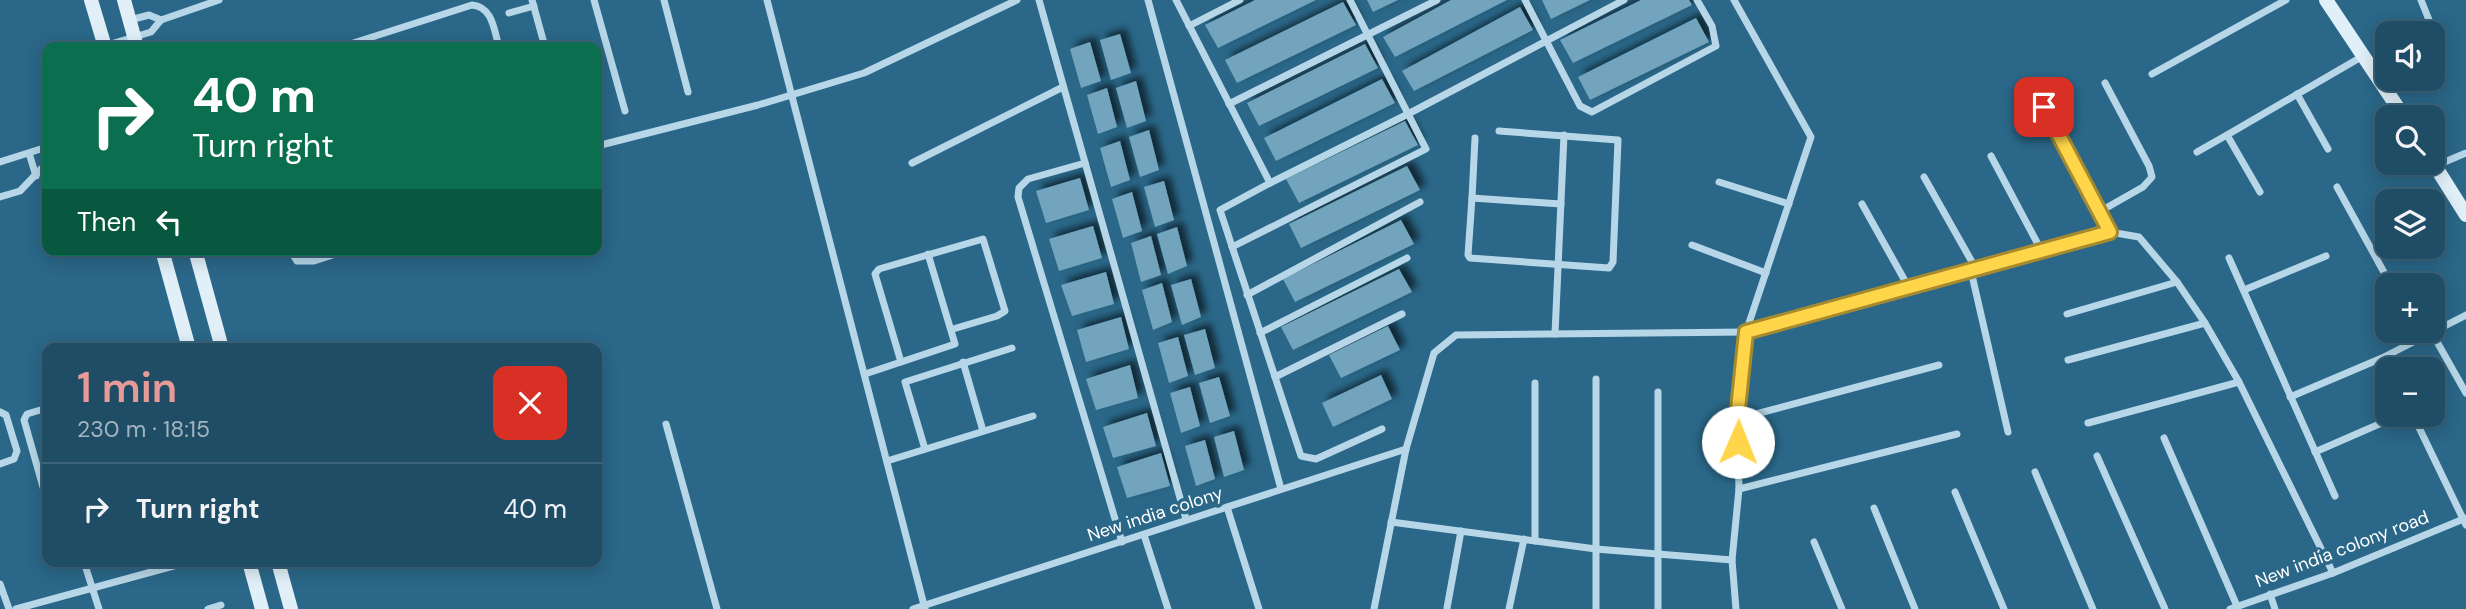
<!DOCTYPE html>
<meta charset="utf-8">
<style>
:root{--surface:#204d66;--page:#28546c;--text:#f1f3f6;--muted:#a2b4bf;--line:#3d647a;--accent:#e69b98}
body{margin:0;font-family:"DM Sans",sans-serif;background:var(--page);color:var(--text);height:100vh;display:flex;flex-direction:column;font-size:26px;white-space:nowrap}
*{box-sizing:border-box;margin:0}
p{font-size:23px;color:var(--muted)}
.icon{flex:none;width:38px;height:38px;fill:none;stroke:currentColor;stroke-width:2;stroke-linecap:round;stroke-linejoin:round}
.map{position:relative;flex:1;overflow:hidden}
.sheet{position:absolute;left:42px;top:343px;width:560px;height:224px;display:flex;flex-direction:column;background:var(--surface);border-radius:14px;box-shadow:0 4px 18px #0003,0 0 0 2px var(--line)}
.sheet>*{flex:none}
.top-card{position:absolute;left:42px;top:42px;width:560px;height:214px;border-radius:14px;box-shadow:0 4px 18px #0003,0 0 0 2px var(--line);background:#0b6e4f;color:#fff;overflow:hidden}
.fabs{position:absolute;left:2375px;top:21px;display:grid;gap:14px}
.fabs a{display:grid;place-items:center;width:70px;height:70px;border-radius:14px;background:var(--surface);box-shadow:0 4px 18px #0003,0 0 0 2px var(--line);font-size:35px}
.pin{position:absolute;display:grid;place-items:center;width:60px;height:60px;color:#fff;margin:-30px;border-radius:14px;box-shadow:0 4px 10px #0006}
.me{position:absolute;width:77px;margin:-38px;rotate:1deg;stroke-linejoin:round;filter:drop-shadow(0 0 5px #0008)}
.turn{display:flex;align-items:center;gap:24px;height:147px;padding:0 35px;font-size:32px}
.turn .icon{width:91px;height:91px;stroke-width:2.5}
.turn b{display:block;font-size:49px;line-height:60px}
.then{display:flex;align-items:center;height:66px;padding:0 35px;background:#0003;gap:14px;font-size:26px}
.round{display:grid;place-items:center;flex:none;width:74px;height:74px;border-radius:14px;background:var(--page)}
.summary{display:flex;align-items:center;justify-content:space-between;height:119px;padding:0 35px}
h1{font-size:42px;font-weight:600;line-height:52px;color:var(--accent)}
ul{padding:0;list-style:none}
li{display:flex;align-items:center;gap:21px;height:91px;padding:0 35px;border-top:2px solid var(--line)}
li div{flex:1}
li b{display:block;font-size:26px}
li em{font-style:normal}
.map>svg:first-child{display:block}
</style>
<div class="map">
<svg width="2466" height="609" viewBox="0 0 2466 609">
<defs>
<filter id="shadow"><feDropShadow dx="6" dy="-6" stdDeviation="3.5" flood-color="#0009"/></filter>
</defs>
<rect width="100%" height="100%" fill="#2a6788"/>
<g fill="#72a4bd" filter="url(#shadow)">
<path d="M1255,0H1316L1218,48L1205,25Z"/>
<path d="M1367,0H1398L1373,12Z"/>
<path d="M1451,0H1507L1395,57L1383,37Z"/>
<path d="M1542,0H1590L1551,19Z"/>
<path d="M1641,0H1689L1692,5L1573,63L1560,40Z"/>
<path d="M1343,2L1356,25L1237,83L1225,60Z"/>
<path d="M1520,7L1533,30L1414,91L1402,71Z"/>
<path d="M1696,18L1709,42L1590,100L1578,77Z"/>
<path d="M1120,34L1131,73L1111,80L1100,40Z"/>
<path d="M1090,42L1101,81L1081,88L1070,49Z"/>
<path d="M1365,44L1378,68L1259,126L1247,103Z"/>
<path d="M1382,79L1395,103L1276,161L1264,138Z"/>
<path d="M1136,81L1146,121L1127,128L1116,88Z"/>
<path d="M1107,88L1117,127L1098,134L1087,95Z"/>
<path d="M1405,121L1418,145L1299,203L1286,179Z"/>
<path d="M1149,130L1159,170L1140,177L1129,137Z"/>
<path d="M1120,141L1130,180L1111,187L1100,148Z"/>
<path d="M1407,166L1420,190L1301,248L1289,224Z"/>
<path d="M1080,178L1089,210L1046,223L1036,191Z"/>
<path d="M1164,181L1174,220L1155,227L1144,187Z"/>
<path d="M1132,192L1142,231L1123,238L1112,199Z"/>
<path d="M1401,220L1414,244L1295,302L1283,279Z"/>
<path d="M1093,226L1102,258L1059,271L1049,239Z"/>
<path d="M1177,227L1187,266L1168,274L1157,234Z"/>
<path d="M1151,236L1161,275L1141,282L1131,243Z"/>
<path d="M1399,269L1412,292L1293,350L1281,327Z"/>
<path d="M1106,272L1114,304L1072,316L1061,285Z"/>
<path d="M1191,279L1201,317L1182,325L1171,285Z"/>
<path d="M1162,283L1172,322L1153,330L1142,290Z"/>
<path d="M1121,317L1129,349L1086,362L1077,330Z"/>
<path d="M1388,326L1400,350L1341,378L1329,355Z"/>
<path d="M1205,329L1215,368L1195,375L1184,335Z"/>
<path d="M1178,337L1188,376L1169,383L1158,343Z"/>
<path d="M1130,365L1138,398L1096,410L1086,379Z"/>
<path d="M1381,375L1392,399L1333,427L1322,403Z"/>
<path d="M1219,377L1230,416L1210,423L1199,383Z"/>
<path d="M1190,387L1200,426L1181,433L1170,393Z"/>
<path d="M1147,413L1156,446L1113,458L1103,427Z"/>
<path d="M1234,431L1244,470L1224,477L1214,437Z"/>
<path d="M1205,440L1215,479L1196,486L1185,446Z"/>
<path d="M1161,453L1170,486L1127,498L1117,467Z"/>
</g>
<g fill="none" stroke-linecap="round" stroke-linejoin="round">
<g stroke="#b7d7e8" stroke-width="7">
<path d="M532,0L545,47"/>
<path d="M594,0L625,111"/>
<path d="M664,0L688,92"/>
<path d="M767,0L925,609"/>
<path d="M1039,0L1186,519"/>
<path d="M1148,0L1281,489"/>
<path d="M1176,0L1270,183L1220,210L1301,456L1316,459L1382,429"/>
<path d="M1525,0L1580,106L1592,112L1716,46L1712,26L1697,0"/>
<path d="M1734,0L1811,137L1746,332L1737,419L1739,489L1732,560L1736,609"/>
<path d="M2421,0L2429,20"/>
<path d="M509,13L534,6"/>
<path d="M130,20L149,15L161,20L219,0"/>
<path d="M1189,26L1240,0"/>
<path d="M104,46L151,32L161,20"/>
<path d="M341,47L472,5C493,7 494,30 499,47"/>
<path d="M2152,74L2286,0"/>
<path d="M2297,94L2328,149"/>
<path d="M1229,104L1437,0"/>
<path d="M2044,107L2110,232"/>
<path d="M1499,131L1618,140L1613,262L1609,268L1470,258L1468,255L1472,198L1561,204"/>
<path d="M597,146L758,105L864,73L1017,0"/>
<path d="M2197,152L2227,135"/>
<path d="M29,153L36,176"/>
<path d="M1991,156L2041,250"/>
<path d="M0,162L47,147"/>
<path d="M912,163L1063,87"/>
<path d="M1085,163L1028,179L1019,188L1018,197L1122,542"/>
<path d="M2435,166L2466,153"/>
<path d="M1924,177L1976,269"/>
<path d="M1719,182L1789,204"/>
<path d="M1270,183L1408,114L1624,0"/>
<path d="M2337,187L2391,285"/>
<path d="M2260,192L2227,135L2363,56"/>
<path d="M0,197L20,191L41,169L47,166"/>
<path d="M1472,198L1475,138"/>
<path d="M1862,204L1909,288"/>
<path d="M2099,212L2143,187L2152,177L2149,166L2105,83"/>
<path d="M1692,245L1766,273"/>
<path d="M1232,247L1426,149L1350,0"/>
<path d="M290,250L297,261H314L348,250"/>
<path d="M2229,258L2335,496"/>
<path d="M1971,271L2008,432"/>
<path d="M2244,290L2326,256"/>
<path d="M1247,295L1420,202"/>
<path d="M2067,314L2177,282"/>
<path d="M1260,333L1407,258"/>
<path d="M2432,333L2466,393"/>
<path d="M1555,334L1564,135"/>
<path d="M2068,360L2205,323"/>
<path d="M901,362L875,274L879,269L983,239L1005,311L997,316L953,329"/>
<path d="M963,362L983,431"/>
<path d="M865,374L955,344L928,254"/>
<path d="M1275,377L1402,314"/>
<path d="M1658,392V609"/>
<path d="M2290,397L2382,358L2466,315"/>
<path d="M47,408L27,414L24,420L47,501"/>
<path d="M0,412L6,415L17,451L14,459L0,464"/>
<path d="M2413,415L2466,525"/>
<path d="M1737,419L1939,365"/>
<path d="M2088,423L2239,382"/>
<path d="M666,424L717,609"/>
<path d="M2164,438L2237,606"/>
<path d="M925,449L905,382L1012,348"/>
<path d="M2315,452L2400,415"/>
<path d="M2097,456L2165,609"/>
<path d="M887,461L1033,416"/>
<path d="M2035,472L2093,609"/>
<path d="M1739,489L1957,434"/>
<path d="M1955,492L2004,609"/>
<path d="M1227,507L1259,609"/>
<path d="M1874,508L1915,609"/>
<path d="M1391,522L1596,549L1732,560"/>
<path d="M1144,535L1168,609"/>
<path d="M1535,541V383"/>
<path d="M1814,542L1842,609"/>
<path d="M84,562L99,609"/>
<path d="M0,584L9,609"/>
<path d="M2270,594L2275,609"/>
<path d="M1447,608L1461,531"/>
<path d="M16,609L188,562"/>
<path d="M208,609L221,605"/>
<path d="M913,609L1406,449"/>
<path d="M1374,609L1406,449L1434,353L1456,335L1746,332L2110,232L2139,237L2177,282L2205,323L2239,382L2333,573"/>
<path d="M1509,609L1524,539"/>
<path d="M1596,609V379"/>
<path d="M2230,609L2333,573L2466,518"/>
</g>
<g stroke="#e0eff8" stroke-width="14">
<path d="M91,0L105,47"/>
<path d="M124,0L137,47"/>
<path d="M2326,0L2404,117"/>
<path d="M2432,161L2466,215"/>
<path d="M162,250L189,348"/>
<path d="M195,250L222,348"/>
<path d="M249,562L262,609"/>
<path d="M278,562L291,609"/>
</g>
</g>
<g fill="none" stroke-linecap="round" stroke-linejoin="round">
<g stroke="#a68a30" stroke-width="18">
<path id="route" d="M1738,442L1737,419L1746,332L2110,232L2044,107"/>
</g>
<use href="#route" stroke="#ffd54a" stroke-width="12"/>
</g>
<g text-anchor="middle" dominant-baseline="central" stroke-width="7" stroke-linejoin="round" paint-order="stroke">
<g font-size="18" fill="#fff" stroke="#2a6788">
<text transform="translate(1155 514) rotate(-18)">New india colony</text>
<text transform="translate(2342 549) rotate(-21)">New india colony road</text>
</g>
</g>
</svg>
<div class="fabs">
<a><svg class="icon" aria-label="sound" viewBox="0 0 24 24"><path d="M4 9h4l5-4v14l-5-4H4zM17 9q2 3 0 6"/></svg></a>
<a><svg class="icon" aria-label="search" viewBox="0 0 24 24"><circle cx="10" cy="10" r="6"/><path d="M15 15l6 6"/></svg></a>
<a><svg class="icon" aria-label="layers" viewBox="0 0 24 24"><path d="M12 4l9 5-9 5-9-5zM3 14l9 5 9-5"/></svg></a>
<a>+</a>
<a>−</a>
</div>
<div class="pin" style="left:2044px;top:107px;background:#d93025"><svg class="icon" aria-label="arrive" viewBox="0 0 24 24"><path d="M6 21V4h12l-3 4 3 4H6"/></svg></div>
<svg class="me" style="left:1738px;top:442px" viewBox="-20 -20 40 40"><circle r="19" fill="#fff"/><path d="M0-13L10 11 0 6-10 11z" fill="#ffd54a"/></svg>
<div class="top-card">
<div class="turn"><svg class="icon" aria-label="right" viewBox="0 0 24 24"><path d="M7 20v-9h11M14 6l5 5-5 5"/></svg><div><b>40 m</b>Turn right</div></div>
<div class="then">Then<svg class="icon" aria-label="left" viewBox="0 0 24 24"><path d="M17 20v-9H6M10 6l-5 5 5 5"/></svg></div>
</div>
<section class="sheet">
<div class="summary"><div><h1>1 min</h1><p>230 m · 18:15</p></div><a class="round" style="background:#d93025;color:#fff"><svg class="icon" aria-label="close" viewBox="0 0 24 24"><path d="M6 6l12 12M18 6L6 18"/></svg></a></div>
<ul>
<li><svg class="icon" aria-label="right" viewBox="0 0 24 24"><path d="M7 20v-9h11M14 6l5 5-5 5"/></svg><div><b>Turn right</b></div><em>40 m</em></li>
</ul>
</section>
</div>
